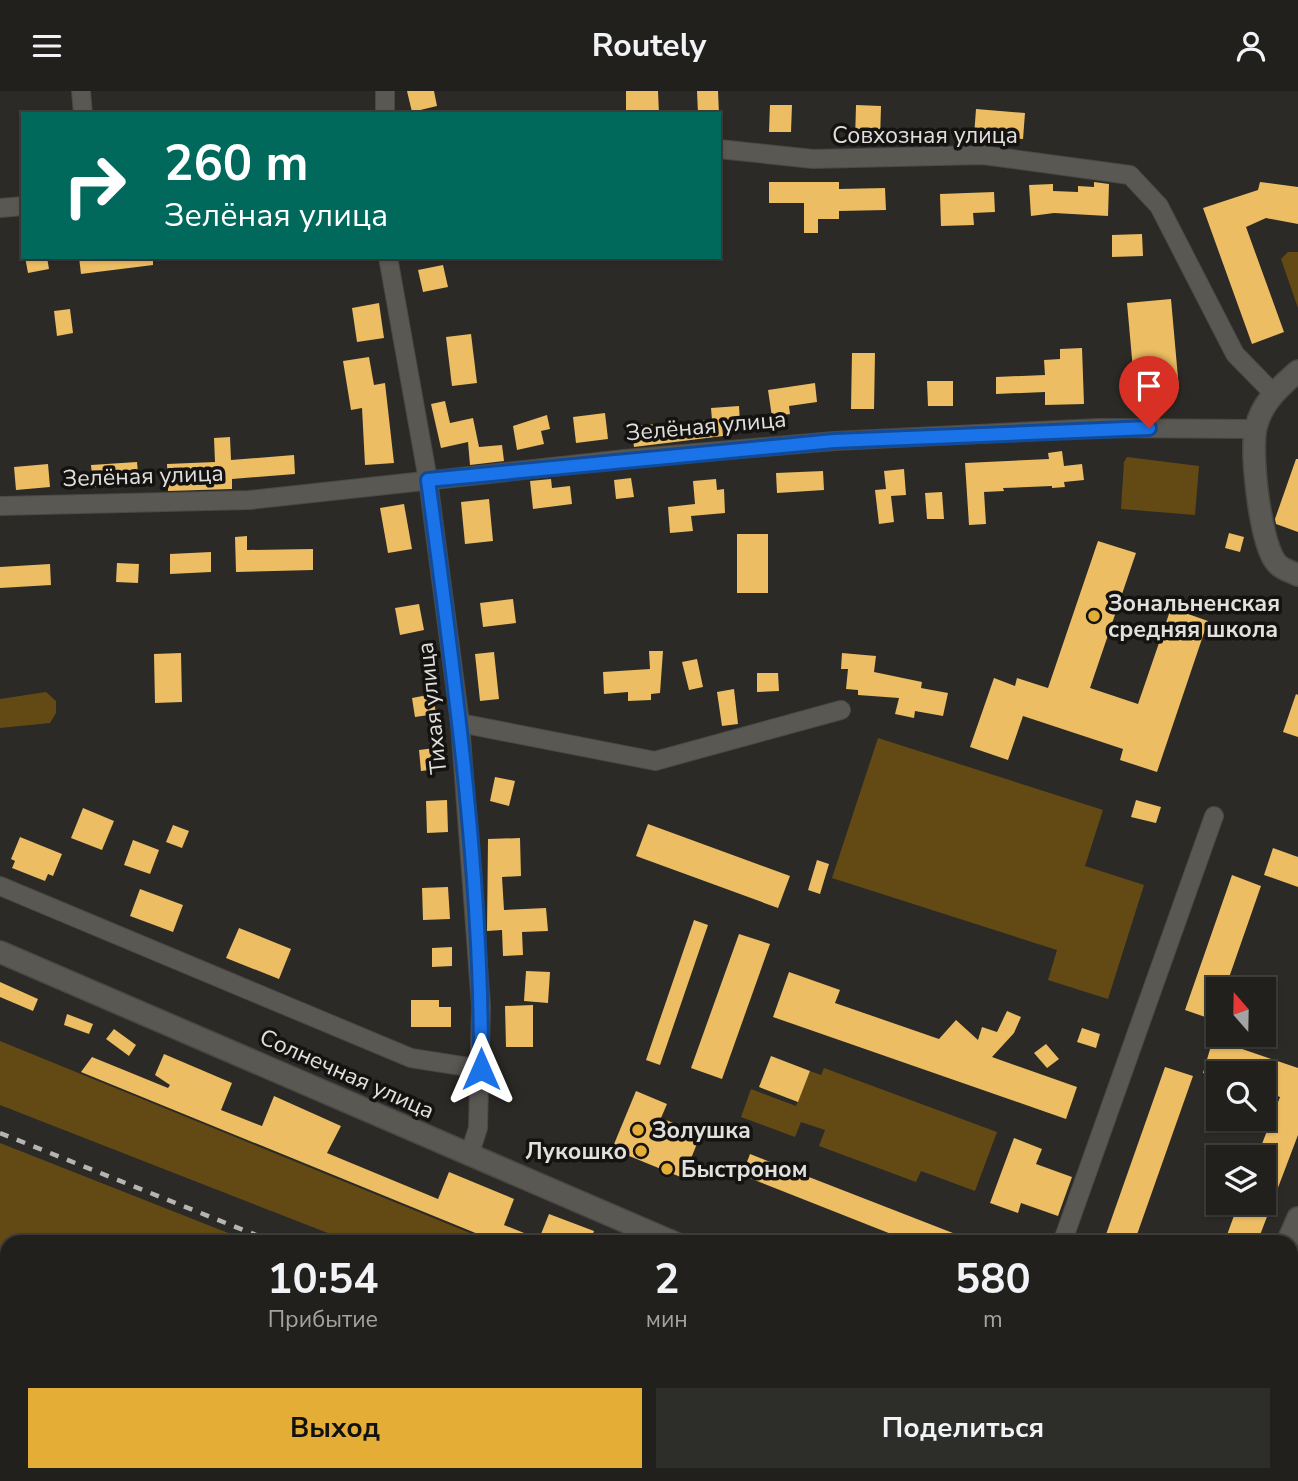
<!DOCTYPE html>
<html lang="ru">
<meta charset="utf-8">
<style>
:root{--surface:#21201c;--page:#2d2d29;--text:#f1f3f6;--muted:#a2a3a3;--line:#3e3e3b;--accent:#e4ad35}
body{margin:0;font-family:"Nunito Sans",sans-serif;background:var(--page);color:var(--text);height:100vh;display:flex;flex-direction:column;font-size:26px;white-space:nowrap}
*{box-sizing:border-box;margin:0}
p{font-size:23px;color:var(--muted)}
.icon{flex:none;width:38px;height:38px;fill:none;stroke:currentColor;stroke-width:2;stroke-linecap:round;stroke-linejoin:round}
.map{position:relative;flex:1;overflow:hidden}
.details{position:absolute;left:0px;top:1144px;width:1298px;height:247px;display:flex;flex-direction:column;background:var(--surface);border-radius:21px 21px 0 0;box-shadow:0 2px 5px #0004,0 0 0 2px var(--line)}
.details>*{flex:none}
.guide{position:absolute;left:21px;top:21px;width:700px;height:147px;border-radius:0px;box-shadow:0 2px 5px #0004,0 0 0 2px var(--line);background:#00695c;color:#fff;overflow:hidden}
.needle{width:46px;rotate:340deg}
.controls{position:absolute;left:1206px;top:886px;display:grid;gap:14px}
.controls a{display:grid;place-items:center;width:70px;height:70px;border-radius:0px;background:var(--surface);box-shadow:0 2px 5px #0004,0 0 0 2px var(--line);font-size:35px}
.pin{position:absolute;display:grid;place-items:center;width:60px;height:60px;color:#fff;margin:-72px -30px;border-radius:50% 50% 50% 0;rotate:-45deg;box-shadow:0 0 7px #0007}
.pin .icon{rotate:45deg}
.me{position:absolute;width:77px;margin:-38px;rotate:0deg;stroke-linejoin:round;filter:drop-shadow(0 0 5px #0008)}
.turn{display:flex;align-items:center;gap:24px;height:147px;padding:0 28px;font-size:32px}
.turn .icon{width:91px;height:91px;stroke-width:2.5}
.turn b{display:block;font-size:49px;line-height:60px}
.eta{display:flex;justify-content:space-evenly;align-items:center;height:119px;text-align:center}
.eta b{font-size:42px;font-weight:700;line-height:49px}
.cta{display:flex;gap:14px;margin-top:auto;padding:14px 28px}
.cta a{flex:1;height:80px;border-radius:0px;background:var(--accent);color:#111;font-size:28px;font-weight:700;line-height:80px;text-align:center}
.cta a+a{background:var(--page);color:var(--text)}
header{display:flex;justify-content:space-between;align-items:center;height:91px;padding:0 28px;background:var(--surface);font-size:32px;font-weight:700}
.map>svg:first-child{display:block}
</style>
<header><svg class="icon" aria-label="menu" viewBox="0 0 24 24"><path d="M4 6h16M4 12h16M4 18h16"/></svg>Routely<svg class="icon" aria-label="person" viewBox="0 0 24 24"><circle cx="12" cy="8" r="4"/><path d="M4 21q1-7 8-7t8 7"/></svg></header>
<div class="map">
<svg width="1298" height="1390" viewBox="0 0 1298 1390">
<rect width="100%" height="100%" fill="#2c2a26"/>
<g fill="#634a15">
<path d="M1288,161H1298V217L1281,168Z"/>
<path d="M1127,366L1199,375L1195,424L1121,418L1124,371Z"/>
<path d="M46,601L56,610V622L50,632L0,637V608Z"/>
<path d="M878,647L1103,719L1085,775L1144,794L1108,908L1048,889L1057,859L832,787Z"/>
<path d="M0,950L492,1151H351L0,1014Z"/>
<path d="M824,977L997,1041L975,1100L921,1080L916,1091L819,1055L825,1039L801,1031L795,1046L741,1026L751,998L796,1015L810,980L821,984Z"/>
<path d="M0,1052L251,1151L7,1152V1357L0,1354Z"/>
<path d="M75,1384H839L854,1390H89Z"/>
<path d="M945,1384H1052L1065,1390H959Z"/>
</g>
<g fill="#ecbd62">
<path d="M407,0H434L437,15L412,21Z"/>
<path d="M626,0H658L659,23H626Z"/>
<path d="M697,0H718L719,23H698Z"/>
<path d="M770,14H792L791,41H769Z"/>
<path d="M856,14L881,15L880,49H855Z"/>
<path d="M976,18L1025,22L1023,48L974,45Z"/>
<path d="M769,91H839V98L885,97L886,119L839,120V128H818V142H804V112H769Z"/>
<path d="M1094,91L1109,93L1108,125L1054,122L1031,125L1029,94L1053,93V100L1078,101V95L1094,96Z"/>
<path d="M1260,91L1298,96V133L1266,127L1246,136L1284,241L1252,253L1203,117L1258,99Z"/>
<path d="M994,101L995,121L973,122L974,134L941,135L940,103Z"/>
<path d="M1142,143L1143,165L1112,166V144Z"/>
<path d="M25,166H47L49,178L28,182Z"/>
<path d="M79,166H153V174L81,183Z"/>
<path d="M443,174L448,196L423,201L418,179Z"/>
<path d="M1171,208L1179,298L1135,301L1127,212Z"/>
<path d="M379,212L384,247L357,251L352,217Z"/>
<path d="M70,218L73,242L57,245L54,220Z"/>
<path d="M471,243L477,292L452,295L446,246Z"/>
<path d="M1082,257L1084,313L1045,314V301L996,303V286L1045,284L1044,269L1060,268V258Z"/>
<path d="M852,262H875L874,318H851Z"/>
<path d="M369,266L374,294L385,292L394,372L365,374L362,317L351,319L343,270Z"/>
<path d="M927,290H953V315H928Z"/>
<path d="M815,292L817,311L789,315L790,323L772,326L768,299Z"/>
<path d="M445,310L450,332L473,327L479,356L502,354L504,370L470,374L468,351L441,357L431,313Z"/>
<path d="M739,315L740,332L722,334L723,345L634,356L631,335L712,329L711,317Z"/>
<path d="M605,322L608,348L576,352L573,326Z"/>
<path d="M547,324L550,338L541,340L544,353L517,359L513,335Z"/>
<path d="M230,346L231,369L294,364L295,383L232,388V398L168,400L167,373L215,371L214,347Z"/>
<path d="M1062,360L1064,375L1082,373L1084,389L1064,391L1065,396L1052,397V395L1003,397L1004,400L984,401L986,433L969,434L965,372L1049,368L1048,362Z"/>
<path d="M1296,368H1298V441L1276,433L1275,428Z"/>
<path d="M137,371L139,394L93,396L91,374Z"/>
<path d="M48,373L50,396L16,399L14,376Z"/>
<path d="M904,378L906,404L891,405L894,431L879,433L875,399L886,398L884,380Z"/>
<path d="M823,380L824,399L777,402L776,382Z"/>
<path d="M631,387L634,406L616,408L614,389Z"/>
<path d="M551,388L552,397L570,395L572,413L533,418L530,390Z"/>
<path d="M716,388L717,399L724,398L725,422L691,425L693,440L670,442L668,416L695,413L693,390Z"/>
<path d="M942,401L944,428H927L925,402Z"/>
<path d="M489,408L493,450L465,453L461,411Z"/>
<path d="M404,413L412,458L388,462L380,417Z"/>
<path d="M1229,442L1244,446L1240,461L1225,457Z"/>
<rect x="737" y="443" width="31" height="59"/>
<path d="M247,445V459L313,458V479L236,481L235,446Z"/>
<path d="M1098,450L1136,462L1090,597L1138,613L1171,517L1208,530L1157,681L1120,669L1123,658L1023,625L1008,669L970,656L994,587L1015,595L1017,587L1048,597Z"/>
<path d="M211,461V481L170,483V463Z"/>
<path d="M117,472L139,473L138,492L116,491Z"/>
<path d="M50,473L51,494L0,497V476Z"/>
<path d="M513,508L516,532L483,536L480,512Z"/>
<path d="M419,513L424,539L400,544L395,517Z"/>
<path d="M649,560H663L660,602L651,603V609L628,610V601L604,603L603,581L650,578Z"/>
<path d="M494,561L499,608L480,610L475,563Z"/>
<path d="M181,562L182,611L155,612L154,563Z"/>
<path d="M842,562L876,565L874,581L922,591L921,597L948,602L943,625L915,620L914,627L895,623L899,607L858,604V599L846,598L848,578H841Z"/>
<path d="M697,568L703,596L689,599L682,571Z"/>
<path d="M757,582H778L779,600L757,601Z"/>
<path d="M734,598L738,633L722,635L717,601Z"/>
<path d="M433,603L436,623L415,626L412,607Z"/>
<path d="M1296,603L1298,604V646L1283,641Z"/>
<path d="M443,656L446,677L421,680L419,659Z"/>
<path d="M495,686L515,690L509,715L490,710Z"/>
<path d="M447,709L448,741L427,742L426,710Z"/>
<path d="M1136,709L1161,716L1156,732L1131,726Z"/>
<path d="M83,717L114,730L102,759L71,747Z"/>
<path d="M648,733L790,785L778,817L636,765Z"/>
<path d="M173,734L189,740L182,757L166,751Z"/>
<path d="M20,746L62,763L53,785L48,783L45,790L12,777L15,770L11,768Z"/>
<path d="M520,747L521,785L502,786L504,819L546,817L548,840L522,841L523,864L503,865L502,839L487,840L488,748Z"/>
<path d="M133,749L159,759L150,783L124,774Z"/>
<path d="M1273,757L1298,766V796L1264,784Z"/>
<path d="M817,769L829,773L820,803L808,799Z"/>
<path d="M1232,784L1261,795L1225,898H1218V917L1214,929L1185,919Z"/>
<path d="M448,796L450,828L423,829L422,797Z"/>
<path d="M140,798L183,814L173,841L130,825Z"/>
<path d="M694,829L708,834L660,974L646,969Z"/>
<path d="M239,837L291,858L279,888L226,867Z"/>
<path d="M739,843L770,853L722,988L691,977Z"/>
<path d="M452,856V875L432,876V857Z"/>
<path d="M526,880L550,881L548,912L524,910Z"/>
<path d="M789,881L840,899L835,912L939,948L956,929L978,949L982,936L997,941L1007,920L1021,926L1014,942L992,966L1077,996L1066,1028L773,926Z"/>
<path d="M0,891L38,908L33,920L0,906Z"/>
<path d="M411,909H439V916H451V936H411Z"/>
<path d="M533,914V956H506L505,915Z"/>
<path d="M67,923L93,933L89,943L64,934Z"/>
<path d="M1082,937L1100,943L1096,957L1077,951Z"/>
<path d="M114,938L136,954L129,965L106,948Z"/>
<path d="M1213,948L1298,977V1044L1257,1152H1224L1239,1111H1264V1066H1257L1280,1006L1264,1000V982H1218V986L1203,982Z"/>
<path d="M1046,953L1059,968L1047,977L1034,962Z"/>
<path d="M164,963L232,992L221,1019L262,1035L274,1005L341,1035L327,1062L438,1108L449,1081L514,1108L504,1134L539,1148L549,1123L594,1140L590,1152H500L81,981L92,966L168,997L170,994L155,984Z"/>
<path d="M771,965L810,980L798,1011L759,996Z"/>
<path d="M1165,976L1193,985L1134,1152H1103Z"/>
<path d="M636,1000L667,1013L661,1027L701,1043L683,1087L612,1058Z"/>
<path d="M1014,1047L1042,1058L1036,1073L1072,1086L1058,1125L1021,1112L1018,1122L990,1112Z"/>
<path d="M750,1063L976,1151V1152H914L742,1084Z"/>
</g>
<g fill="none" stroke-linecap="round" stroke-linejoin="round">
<g stroke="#4a4845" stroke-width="20">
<g id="minor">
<path d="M81,0L83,23"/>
<path d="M385,23V0"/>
<path d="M719,58L813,68L983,64L1130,84L1159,115L1235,263L1273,302"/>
<path d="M0,117L23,115"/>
<path d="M388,166L428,389L460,632L481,915L478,1037L469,1065"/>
<path d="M0,415L250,409L625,368L834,350L1099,337L1255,338"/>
<path d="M460,632L655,670L841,619"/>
<path d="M0,795L411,967L481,978"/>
<path d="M1062,1152L1214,725"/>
</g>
</g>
<g stroke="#4a4845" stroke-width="24">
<g id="tertiary">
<path d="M1298,280C1280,296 1262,311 1256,336C1250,361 1260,449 1275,470C1280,478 1290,480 1298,484"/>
<path d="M0,861L675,1152"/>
<path d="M1287,1152L1298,1127"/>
<path d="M1218,1384L1232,1390"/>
</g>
</g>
<g stroke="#4a4845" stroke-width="31">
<g id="primary">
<path d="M0,1371L7,1374"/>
<path d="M33,1384L47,1390"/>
</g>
</g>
<use href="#minor" stroke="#5a5853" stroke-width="18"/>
<use href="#tertiary" stroke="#5a5853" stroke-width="21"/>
<use href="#primary" stroke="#887142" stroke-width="28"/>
<g stroke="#b6b5b1" stroke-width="4.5" stroke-dasharray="9 9" stroke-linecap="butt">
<path d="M0,1042L276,1152"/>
<path d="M862,1384L876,1390"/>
</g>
</g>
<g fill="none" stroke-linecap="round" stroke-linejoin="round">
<g stroke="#114b97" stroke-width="18">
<path id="route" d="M481,978C482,781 454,584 428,389L834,350L1149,337"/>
</g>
<use href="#route" stroke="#1a73e8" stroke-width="12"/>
</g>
<g fill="#e4ad35" stroke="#141311" stroke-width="2.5">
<circle cx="1094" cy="525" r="7"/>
<circle cx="638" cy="1039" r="7"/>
<circle cx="641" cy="1060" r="7"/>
<circle cx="667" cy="1078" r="7"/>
</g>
<g text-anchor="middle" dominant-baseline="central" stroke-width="7" stroke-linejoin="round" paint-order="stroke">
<g font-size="23" fill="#e1e0dd" stroke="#141311">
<text x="925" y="44">Совхозная улица</text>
<text transform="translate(706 335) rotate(-5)">Зелёная улица</text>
<text transform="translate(143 385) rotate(-2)">Зелёная улица</text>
<text transform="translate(432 617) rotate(-96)">Тихая улица</text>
<text transform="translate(347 983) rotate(24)">Солнечная улица</text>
</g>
<g font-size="23" font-weight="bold" fill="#e1e0dd" stroke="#141311" text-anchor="start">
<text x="1108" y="512">Зональненская<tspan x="1108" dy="26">средняя школа</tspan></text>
<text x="652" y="1039">Золушка</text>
<text x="627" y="1060" text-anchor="end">Лукошко</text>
<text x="681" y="1078">Быстроном</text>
</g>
</g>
</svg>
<div class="controls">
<a><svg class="needle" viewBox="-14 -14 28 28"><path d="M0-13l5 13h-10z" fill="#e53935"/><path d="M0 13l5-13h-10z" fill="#a2a3a3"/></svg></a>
<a><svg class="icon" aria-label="search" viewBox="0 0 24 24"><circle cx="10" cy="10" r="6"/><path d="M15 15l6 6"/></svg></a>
<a><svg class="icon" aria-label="layers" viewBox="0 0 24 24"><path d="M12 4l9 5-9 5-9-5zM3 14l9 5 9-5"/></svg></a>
</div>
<div class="pin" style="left:1149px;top:337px;background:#d93025"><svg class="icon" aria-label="arrive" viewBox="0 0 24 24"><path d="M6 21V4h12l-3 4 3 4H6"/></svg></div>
<svg class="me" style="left:481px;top:978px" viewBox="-20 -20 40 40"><path d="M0-17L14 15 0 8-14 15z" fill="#1a73e8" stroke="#fff" stroke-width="4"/></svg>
<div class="guide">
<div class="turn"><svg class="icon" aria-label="right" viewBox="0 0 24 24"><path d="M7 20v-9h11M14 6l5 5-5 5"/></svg><div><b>260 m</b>Зелёная улица</div></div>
</div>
<section class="details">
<div class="eta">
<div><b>10:54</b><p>Прибытие</p></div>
<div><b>2</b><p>мин</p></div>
<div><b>580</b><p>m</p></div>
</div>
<div class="cta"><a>Выход</a><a>Поделиться</a></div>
</section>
</div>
